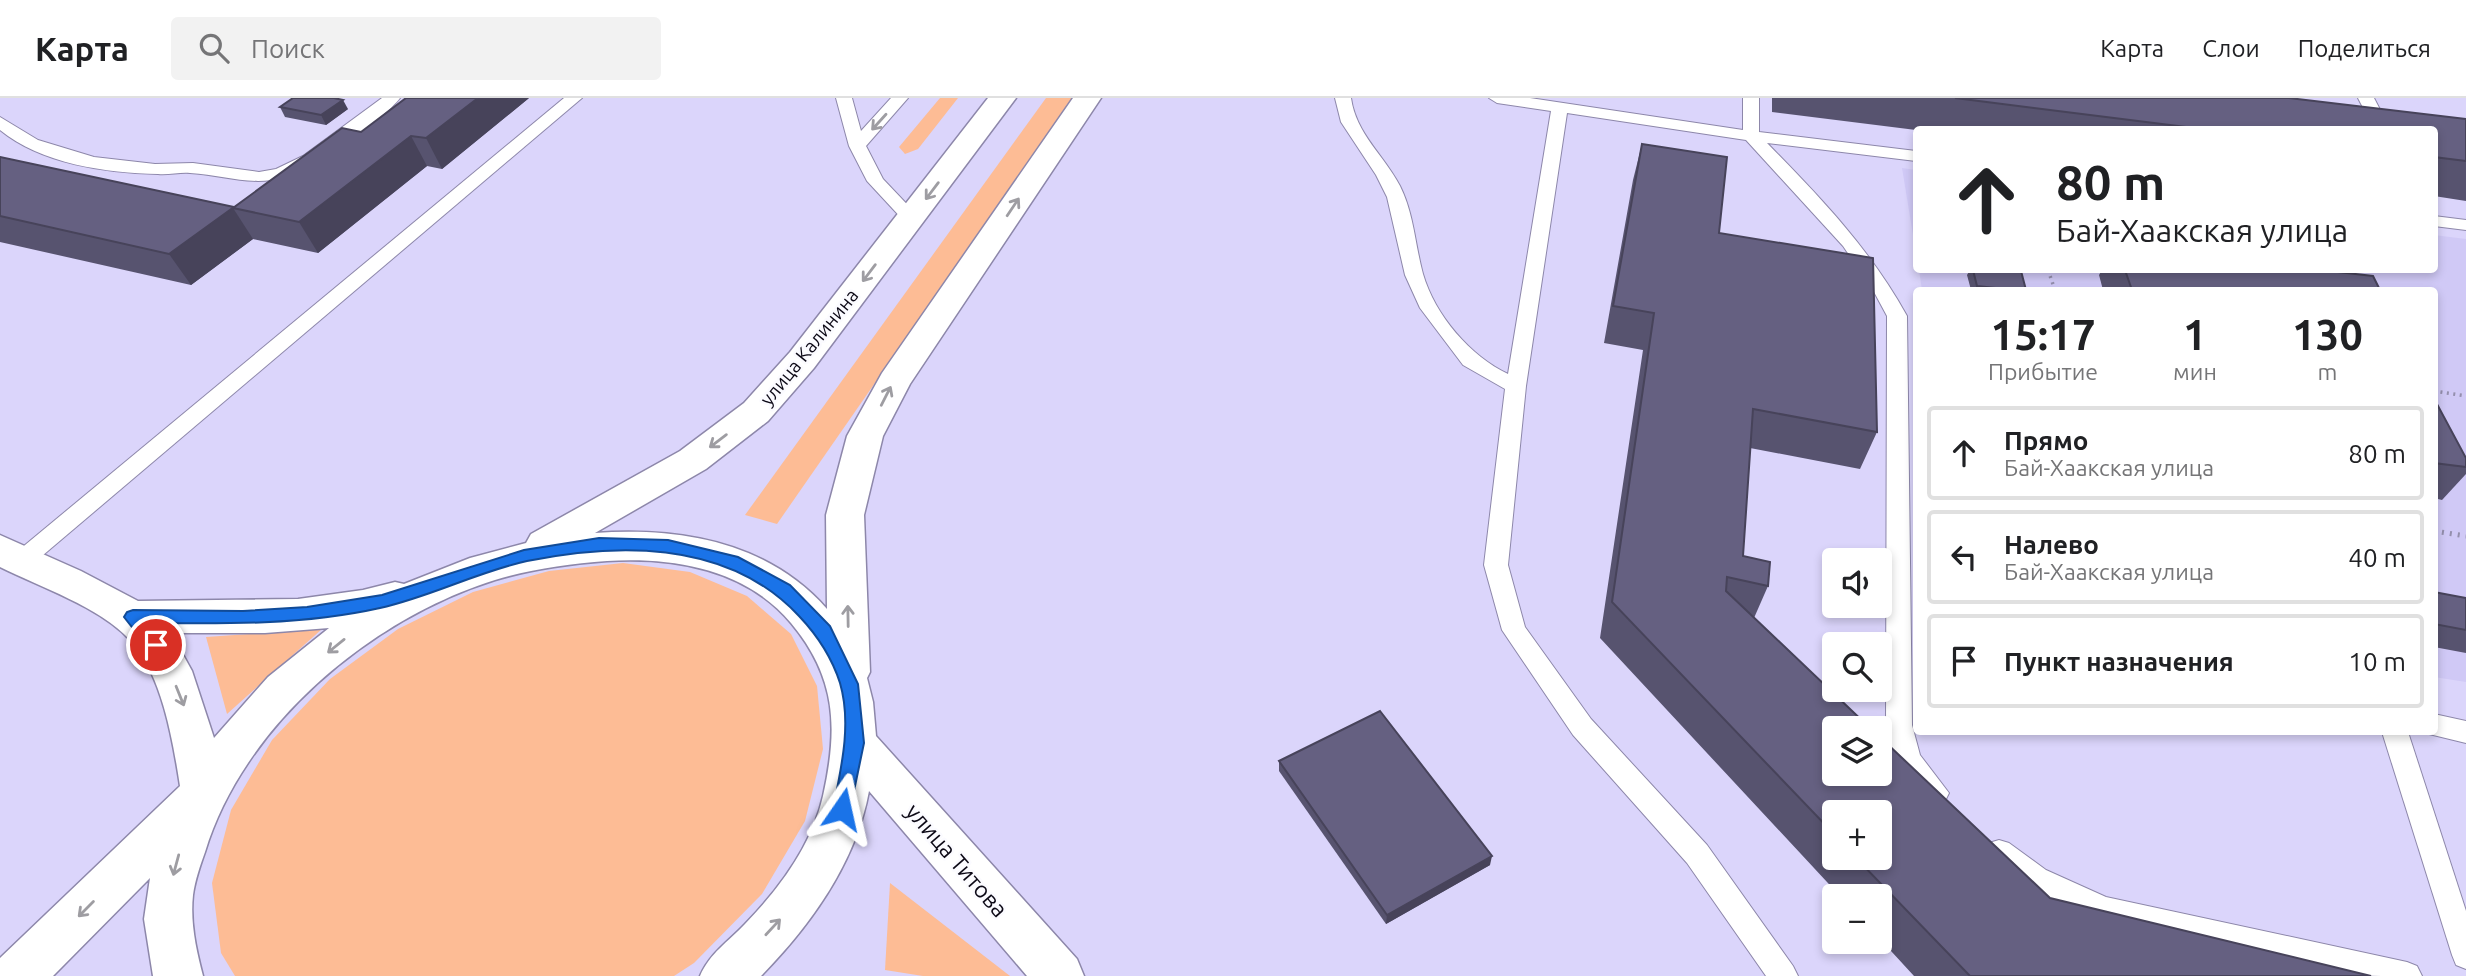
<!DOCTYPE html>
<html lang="ru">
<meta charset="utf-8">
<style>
:root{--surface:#fff;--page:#f2f2f2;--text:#202124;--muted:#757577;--line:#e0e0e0}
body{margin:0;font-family:Ubuntu,sans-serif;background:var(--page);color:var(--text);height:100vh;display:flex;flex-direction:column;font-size:26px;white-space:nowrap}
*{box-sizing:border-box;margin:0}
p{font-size:23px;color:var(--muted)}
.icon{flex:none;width:38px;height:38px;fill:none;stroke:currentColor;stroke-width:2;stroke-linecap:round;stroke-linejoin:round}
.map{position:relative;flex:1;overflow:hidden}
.side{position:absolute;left:1913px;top:189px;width:525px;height:448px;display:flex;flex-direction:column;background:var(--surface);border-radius:7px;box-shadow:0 4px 10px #0003}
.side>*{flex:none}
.banner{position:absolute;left:1913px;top:28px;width:525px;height:147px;border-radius:7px;box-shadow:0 4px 10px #0003;background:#fff;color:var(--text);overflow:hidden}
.fabs{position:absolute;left:1822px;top:450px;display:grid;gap:14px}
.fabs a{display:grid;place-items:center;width:70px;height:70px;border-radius:7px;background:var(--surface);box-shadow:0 4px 10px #0003;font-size:35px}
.pin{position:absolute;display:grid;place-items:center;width:60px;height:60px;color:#fff;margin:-30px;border:4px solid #fff;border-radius:50%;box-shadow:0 2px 7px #0007}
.me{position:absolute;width:77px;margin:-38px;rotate:11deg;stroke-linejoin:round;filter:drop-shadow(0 0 5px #0008)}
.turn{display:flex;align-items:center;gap:24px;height:147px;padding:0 28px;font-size:32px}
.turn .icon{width:91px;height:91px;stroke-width:2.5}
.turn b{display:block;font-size:49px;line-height:60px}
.eta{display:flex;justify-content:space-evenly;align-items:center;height:119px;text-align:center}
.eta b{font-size:42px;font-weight:700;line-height:49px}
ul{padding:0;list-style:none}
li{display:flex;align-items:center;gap:21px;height:94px;margin:0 14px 10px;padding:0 14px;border:4px solid var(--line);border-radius:7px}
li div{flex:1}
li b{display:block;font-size:26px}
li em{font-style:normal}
header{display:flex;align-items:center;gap:42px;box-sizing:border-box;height:98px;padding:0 35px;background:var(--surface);border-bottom:2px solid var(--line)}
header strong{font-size:33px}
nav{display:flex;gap:38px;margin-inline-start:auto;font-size:24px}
.search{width:490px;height:63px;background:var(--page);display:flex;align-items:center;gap:18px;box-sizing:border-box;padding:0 24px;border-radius:7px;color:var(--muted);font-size:26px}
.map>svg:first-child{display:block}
</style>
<header>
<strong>Карта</strong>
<div class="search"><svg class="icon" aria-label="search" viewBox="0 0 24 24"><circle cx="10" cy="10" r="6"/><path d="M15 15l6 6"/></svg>Поиск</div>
<nav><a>Карта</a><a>Слои</a><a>Поделиться</a></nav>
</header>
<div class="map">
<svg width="2466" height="878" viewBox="0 0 2466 878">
<rect width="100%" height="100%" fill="#dbd5fb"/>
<g fill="#d0c9f6">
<path d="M1902,70L1916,72V155Z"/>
<path d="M2434,137L2466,141V584L2434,579V192H1922L1919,172H2434Z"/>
</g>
<g fill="#fdbc95">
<path d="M940,0H958L918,51L905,56L899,49Z"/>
<path d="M1046,0H1073L777,426L745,417Z"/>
<path d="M623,465L690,474L747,498L791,536L817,588L823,651L805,723L762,796L694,865L674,878H235L221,855L212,785L231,712L272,642L330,581L398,531L473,494L549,473Z"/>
<path d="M322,531L227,616L206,539Z"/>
<path d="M890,785L1010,878H923L885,872Z"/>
</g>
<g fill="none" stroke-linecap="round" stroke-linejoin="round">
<g stroke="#8d87aa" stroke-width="2">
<g id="service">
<path d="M382,0H400C383,22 313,71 286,79C252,89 224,77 190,75C180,74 169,77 158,76C107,75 41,66 0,32V19L38,42L94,59L155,66L193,65L259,74L276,71L303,58Z"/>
<path d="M564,0H582L29,469L21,472L13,469L9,463L13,457Z"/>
<path d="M836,0H852L861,33L891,0H908L866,48L883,81L920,120L917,124H905L867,83L849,48Z"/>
<path d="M1335,0H1351C1356,36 1384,57 1400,88C1414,116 1415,147 1423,176C1435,217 1470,258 1508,276L1551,13L1497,5L1489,0H1530L1743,32V0H1759V34L1916,53V63L1767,45C1820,99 1870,151 1907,218L1912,627L1920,657L1949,695L1945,703C1912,715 1891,652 1886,627L1887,218L1873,192L1843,148L1746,42L1567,15L1526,288L1508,467L1525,529L1591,621L1707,747L1793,868L1798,878H1766L1687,765L1573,637L1502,532L1484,467L1505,291L1463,267L1420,210L1405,177L1387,99L1376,77L1341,24Z"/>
<path d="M2358,0H2374L2388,27L2386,31H2374Z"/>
<path d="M2434,118L2466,122V132L2434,128Z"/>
<path d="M2434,616L2466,623V645L2425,635L2434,634Z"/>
<path d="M2382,634H2408L2466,813V871L2456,867L2452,857Z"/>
<path d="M1999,742L2009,745L2046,772L2106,799L2407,864L2417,868L2422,878C2396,878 2367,878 2342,877C2307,872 2272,862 2237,854C2178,841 2012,812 1985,754L1989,745Z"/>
</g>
</g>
<g stroke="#8d87aa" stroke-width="3">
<path id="secondary" d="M988,0H1016L814,270L768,323L706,371L595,435C681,429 768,444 827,511L826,417L847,338L882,275L1073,0H1101L910,286L883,338L864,417L870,574L867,580L873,604L876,638L1077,861L1084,878H1027L869,693C856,764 811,827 761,878H700C710,855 728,844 745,826C779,791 812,747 823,698C838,631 837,580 791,525C746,471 674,459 607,463C568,466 532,471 495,482C370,521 243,628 205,754C200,768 195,782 193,797C190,824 196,851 203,878H153L144,821L150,780L53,878H0V860L180,688C173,643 162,576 130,542C100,509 40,489 0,469V437L81,473L138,503L298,501L363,492L395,484L404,486L470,460L526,445L531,436L680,353L744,305L790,254ZM329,530L268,579L214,640L192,573L171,535H265Z"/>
</g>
<g stroke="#948fad" stroke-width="3.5" stroke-dasharray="2 4.5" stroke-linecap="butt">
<path d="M2048,172L2055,192"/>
<path d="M2434,293L2466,298"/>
</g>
<path stroke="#948fad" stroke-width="5" stroke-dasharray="2 6" stroke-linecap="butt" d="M2434,433L2466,438"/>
<use href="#service" fill="#fff" fill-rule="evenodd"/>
<use href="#secondary" fill="#fff" fill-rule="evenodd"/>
</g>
<g fill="#57536f" fill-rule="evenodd">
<path d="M529,0L442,71L427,68L318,155L253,141L191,187L0,144V59L234,109L361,34Z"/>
<path d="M1772,0H2289L2466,21V103L2434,98V32H1916L1772,14Z"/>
<path d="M280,9L348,11L326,27L285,19Z"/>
<path d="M1642,46L1719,135L1877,334L1860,371L1750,350L1743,458L1768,488L1754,520L2050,800L2371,878H1914L1880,841V798H1840L1600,540L1643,252L1604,245L1633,82ZM1834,714L1880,760H1834Z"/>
<path d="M1970,172H1973L2026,192H1971L1967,177Z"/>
<path d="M2102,172H2320L2380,192H2103L2099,177Z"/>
<path d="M2362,172H2386L2384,175Z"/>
<path d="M2434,305L2466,360V376L2442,402L2434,400Z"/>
<path d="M2434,494L2466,500V555L2434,549Z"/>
<path d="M1279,663L1490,767L1386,826L1279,673Z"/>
</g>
<g fill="#47435a">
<path d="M478,0H529L442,71L426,40Z"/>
<path d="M343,2L348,11L326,27L321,17Z"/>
<path d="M411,38L427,68L318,155L299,124Z"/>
<path d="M233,110L253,141L191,187L169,156Z"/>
<path d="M1492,758L1490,767L1386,826L1387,817Z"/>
</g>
<g fill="#656081" stroke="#47435a" stroke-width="2">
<path d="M293,0H334L343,2L321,17L280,9Z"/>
<path d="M406,0H478L426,40L411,38L299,124L233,110L342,30L361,34Z"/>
<path d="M1955,0H2289L2466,21V63L2434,59V32H2210Z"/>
<path d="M1642,46L1727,59L1719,135L1873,160L1877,334L1753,311L1743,458L1770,464L1768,488L1727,479L1726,493L1870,630H1834V676H1880V639L2050,800L2371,878H1970L1856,760H1880V714H1834V736L1612,504L1654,215L1613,208Z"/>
<path d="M0,59L234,109L169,156L0,118Z"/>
<path d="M1973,172H2010L2021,173L2026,192H2014L1977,188Z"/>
<path d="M2125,172H2320L2373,178L2380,192H2132Z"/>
<path d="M2434,305L2437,306L2466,360V369L2434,365Z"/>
<path d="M2434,494L2466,500V532L2434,526Z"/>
<path d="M1380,613L1492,758L1387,817L1279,663Z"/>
</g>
<defs><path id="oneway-shaft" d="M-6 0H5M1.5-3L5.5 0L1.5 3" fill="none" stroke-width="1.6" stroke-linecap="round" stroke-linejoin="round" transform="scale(1.75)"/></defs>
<g stroke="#9e9da2">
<use href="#oneway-shaft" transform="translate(879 24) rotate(132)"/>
<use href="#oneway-shaft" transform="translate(932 93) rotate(127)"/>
<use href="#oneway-shaft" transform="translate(1013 109) rotate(-56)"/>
<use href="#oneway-shaft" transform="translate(869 175) rotate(127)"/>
<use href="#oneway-shaft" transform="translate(886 298) rotate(-63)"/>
<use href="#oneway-shaft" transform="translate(718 343) rotate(143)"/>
<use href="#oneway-shaft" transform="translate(848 518) rotate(-91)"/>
<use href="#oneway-shaft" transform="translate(336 548) rotate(141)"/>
<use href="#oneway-shaft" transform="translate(180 598) rotate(68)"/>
<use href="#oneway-shaft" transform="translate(176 767) rotate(105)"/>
<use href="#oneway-shaft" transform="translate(86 811) rotate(135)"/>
<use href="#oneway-shaft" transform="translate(773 829) rotate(-47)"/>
</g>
<path fill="#1a73e8" stroke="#114b97" stroke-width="2" d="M599,440L668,442L738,459L790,487L830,528L858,586L864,645L849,717L842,719L836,717L833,711C841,671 852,626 840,585C832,560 817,537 799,518C729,443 621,444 527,463C477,474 430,499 380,510C304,527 226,526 148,525L165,547L162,552H150L124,519L127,514L133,512L243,513L307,509L382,497L524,452Z"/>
<g text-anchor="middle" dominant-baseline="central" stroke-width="5" stroke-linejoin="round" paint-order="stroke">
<g font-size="19" fill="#0c0916" stroke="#fbfbff">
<text transform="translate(809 249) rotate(-51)">улица Калинина</text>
</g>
<g font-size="23" fill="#0c0916" stroke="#fbfbff">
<text transform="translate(957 762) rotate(49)">улица Титова</text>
</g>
</g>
</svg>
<div class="fabs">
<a><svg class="icon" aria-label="sound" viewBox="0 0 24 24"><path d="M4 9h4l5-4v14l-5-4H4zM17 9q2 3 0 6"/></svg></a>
<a><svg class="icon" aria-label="search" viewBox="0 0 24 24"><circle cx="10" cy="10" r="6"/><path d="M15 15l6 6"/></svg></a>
<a><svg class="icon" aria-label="layers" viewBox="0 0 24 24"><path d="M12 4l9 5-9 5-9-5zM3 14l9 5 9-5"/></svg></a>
<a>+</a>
<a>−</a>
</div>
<div class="pin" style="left:156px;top:547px;background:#d93025"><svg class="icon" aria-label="arrive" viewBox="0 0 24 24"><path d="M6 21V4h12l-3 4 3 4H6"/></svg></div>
<svg class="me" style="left:842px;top:711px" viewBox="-20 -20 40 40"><path d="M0-17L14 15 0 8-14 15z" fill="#1a73e8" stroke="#fff" stroke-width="4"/></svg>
<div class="banner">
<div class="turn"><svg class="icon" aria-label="ahead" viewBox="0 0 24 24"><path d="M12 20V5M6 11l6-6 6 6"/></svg><div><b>80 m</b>Бай-Хаакская улица</div></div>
</div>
<section class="side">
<div class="eta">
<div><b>15:17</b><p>Прибытие</p></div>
<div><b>1</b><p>мин</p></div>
<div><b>130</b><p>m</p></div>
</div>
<ul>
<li><svg class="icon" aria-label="ahead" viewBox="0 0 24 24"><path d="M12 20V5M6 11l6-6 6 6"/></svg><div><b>Прямо</b><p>Бай-Хаакская улица</p></div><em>80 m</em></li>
<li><svg class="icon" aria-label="left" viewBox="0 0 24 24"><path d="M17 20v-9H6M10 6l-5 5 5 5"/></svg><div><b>Налево</b><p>Бай-Хаакская улица</p></div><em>40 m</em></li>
<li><svg class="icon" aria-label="arrive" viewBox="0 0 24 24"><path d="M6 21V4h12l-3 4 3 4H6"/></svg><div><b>Пункт назначения</b></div><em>10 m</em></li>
</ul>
</section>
</div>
